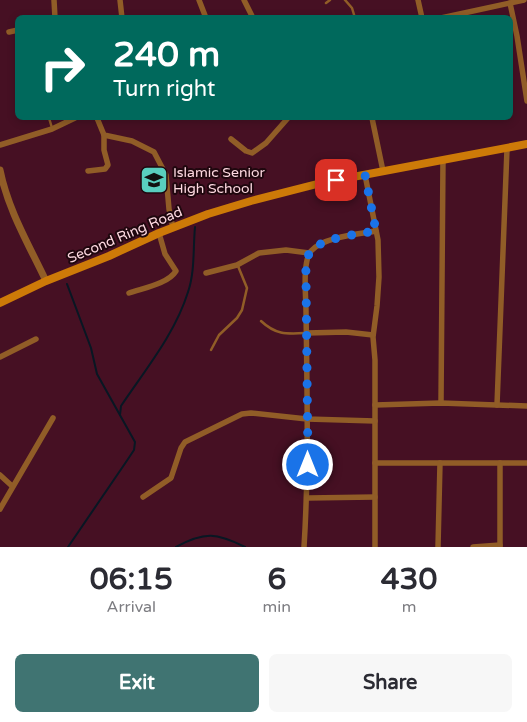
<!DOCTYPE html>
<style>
:root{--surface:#fff;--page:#f7f7f7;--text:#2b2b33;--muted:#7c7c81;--accent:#407472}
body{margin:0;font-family:"Varela Round",sans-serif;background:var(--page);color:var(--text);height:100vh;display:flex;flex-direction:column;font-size:19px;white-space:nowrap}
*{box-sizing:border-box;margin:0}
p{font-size:16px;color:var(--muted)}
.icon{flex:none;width:28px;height:28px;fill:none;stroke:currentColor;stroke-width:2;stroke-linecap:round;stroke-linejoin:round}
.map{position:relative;height:547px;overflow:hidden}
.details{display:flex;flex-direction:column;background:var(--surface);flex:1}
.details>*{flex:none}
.guide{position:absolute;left:15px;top:15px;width:498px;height:105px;border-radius:8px;box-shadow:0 2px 8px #0003;background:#00695c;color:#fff;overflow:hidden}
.pin{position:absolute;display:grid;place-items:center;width:42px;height:42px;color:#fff;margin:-21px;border-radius:10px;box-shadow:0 2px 8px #0006}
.me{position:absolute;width:55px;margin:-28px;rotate:0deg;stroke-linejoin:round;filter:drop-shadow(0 0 4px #0008)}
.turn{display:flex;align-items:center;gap:18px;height:105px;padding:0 15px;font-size:22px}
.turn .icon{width:65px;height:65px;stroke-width:2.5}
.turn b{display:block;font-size:35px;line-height:42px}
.eta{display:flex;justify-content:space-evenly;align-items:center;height:85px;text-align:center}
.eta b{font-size:30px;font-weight:700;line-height:35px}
.primary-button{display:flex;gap:10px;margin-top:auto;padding:10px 15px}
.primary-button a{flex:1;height:58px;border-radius:8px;background:var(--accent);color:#fff;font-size:20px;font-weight:700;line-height:58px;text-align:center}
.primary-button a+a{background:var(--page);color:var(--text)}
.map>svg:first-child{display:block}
</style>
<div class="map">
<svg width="527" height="547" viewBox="0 0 527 547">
<rect width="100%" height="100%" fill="#461023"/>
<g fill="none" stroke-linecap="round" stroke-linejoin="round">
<g stroke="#081723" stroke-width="2">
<path d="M67,284L91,348L97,374L135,442L134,450L126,462L68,547"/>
<path d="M120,415L121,406C145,370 175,334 188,292C195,272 193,248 195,227"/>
<path d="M176,547C205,531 217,533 245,547"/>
</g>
<g stroke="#915d27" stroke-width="2.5">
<path d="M345,0L352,8L355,18"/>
<path d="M326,3L330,0"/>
<path d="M49,118L52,128"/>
<path d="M261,321C276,335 286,334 306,333"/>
<path d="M211,350L219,335L237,318L242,310L247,288L238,266"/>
</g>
<g stroke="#915d27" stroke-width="5.5">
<path d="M54,0L55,18"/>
<path d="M120,0L122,18"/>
<path d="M199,0L206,18"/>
<path d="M244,0L253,18"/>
<path d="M418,0L422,18"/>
<path d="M510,3L517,36L527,101"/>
<path d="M441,18L524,0"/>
<path d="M9,32L18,30"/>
<path d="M97,118L104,135L132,141L154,152L166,175L169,209L173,228"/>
<path d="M372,118L383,171"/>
<path d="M231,139L246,151L252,153L266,143L288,118"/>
<path d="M0,145L52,129L75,118"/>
<path d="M88,171L105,169L108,165L104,150V135"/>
<path d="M365,175L378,240L379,277L377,306L373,337L375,360V547"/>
<path d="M206,273L237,265L259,253L286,250L309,253"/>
<path d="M129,293C143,288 168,284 176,271L165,254L159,233"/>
<path d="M307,333L346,332L373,335"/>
<path d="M0,357L36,339"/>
<path d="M441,403L443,160"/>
<path d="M375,405L441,403L527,406"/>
<path d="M497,405L507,149"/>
<path d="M375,463H527"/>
<path d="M0,475L12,486"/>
<path d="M143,497L171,478L181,448L185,442L242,414L251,413L307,419L375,421"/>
<path d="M307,498L375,497"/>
<path d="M0,509L53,418"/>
<path d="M304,547C309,468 307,390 306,311C306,297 302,262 311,251C323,237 359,234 376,231"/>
<path d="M438,547L440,463"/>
<path d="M473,547L500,545"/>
<path d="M500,547V463"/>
</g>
<path stroke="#915d27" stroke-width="7" d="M0,170C8,210 29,245 46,281"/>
<path stroke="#cd7a08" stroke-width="8" d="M0,303L46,281L109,256L159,233L208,214L251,201L321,183L527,144"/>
</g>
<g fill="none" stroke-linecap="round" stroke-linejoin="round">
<path stroke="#1a73e8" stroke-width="9" stroke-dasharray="0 16.2" d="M308,465L306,278C306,271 305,261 309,254C317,238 359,234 376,231L365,175L336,180"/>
</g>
<defs>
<g id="school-square" transform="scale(1.4375)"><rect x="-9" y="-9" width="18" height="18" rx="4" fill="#59cebf" stroke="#1f070e"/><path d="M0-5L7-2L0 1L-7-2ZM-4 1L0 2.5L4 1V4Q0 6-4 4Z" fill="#111"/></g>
</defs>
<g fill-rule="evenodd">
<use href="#school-square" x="154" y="180"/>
</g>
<g text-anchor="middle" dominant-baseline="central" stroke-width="4" stroke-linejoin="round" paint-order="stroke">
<g font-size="14" fill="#fed9e1" stroke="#1f070e" text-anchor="start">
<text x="173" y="172">Islamic Senior<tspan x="173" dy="16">High School</tspan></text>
</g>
<g font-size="14" fill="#fed9e1" stroke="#1f070e">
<text transform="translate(125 235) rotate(-23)">Second Ring Road</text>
</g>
</g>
</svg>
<div class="pin" style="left:336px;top:180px;background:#d93025"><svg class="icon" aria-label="arrive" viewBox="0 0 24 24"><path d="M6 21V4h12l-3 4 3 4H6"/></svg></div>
<svg class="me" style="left:308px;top:465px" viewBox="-20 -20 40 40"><circle r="17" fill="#1a73e8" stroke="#fff" stroke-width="3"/><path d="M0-11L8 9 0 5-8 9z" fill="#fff"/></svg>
<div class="guide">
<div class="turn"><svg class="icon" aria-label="right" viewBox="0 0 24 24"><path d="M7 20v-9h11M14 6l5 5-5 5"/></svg><div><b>240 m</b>Turn right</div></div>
</div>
</div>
<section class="details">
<div class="eta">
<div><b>06:15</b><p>Arrival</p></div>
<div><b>6</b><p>min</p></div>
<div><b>430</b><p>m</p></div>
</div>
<div class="primary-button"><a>Exit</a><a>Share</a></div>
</section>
